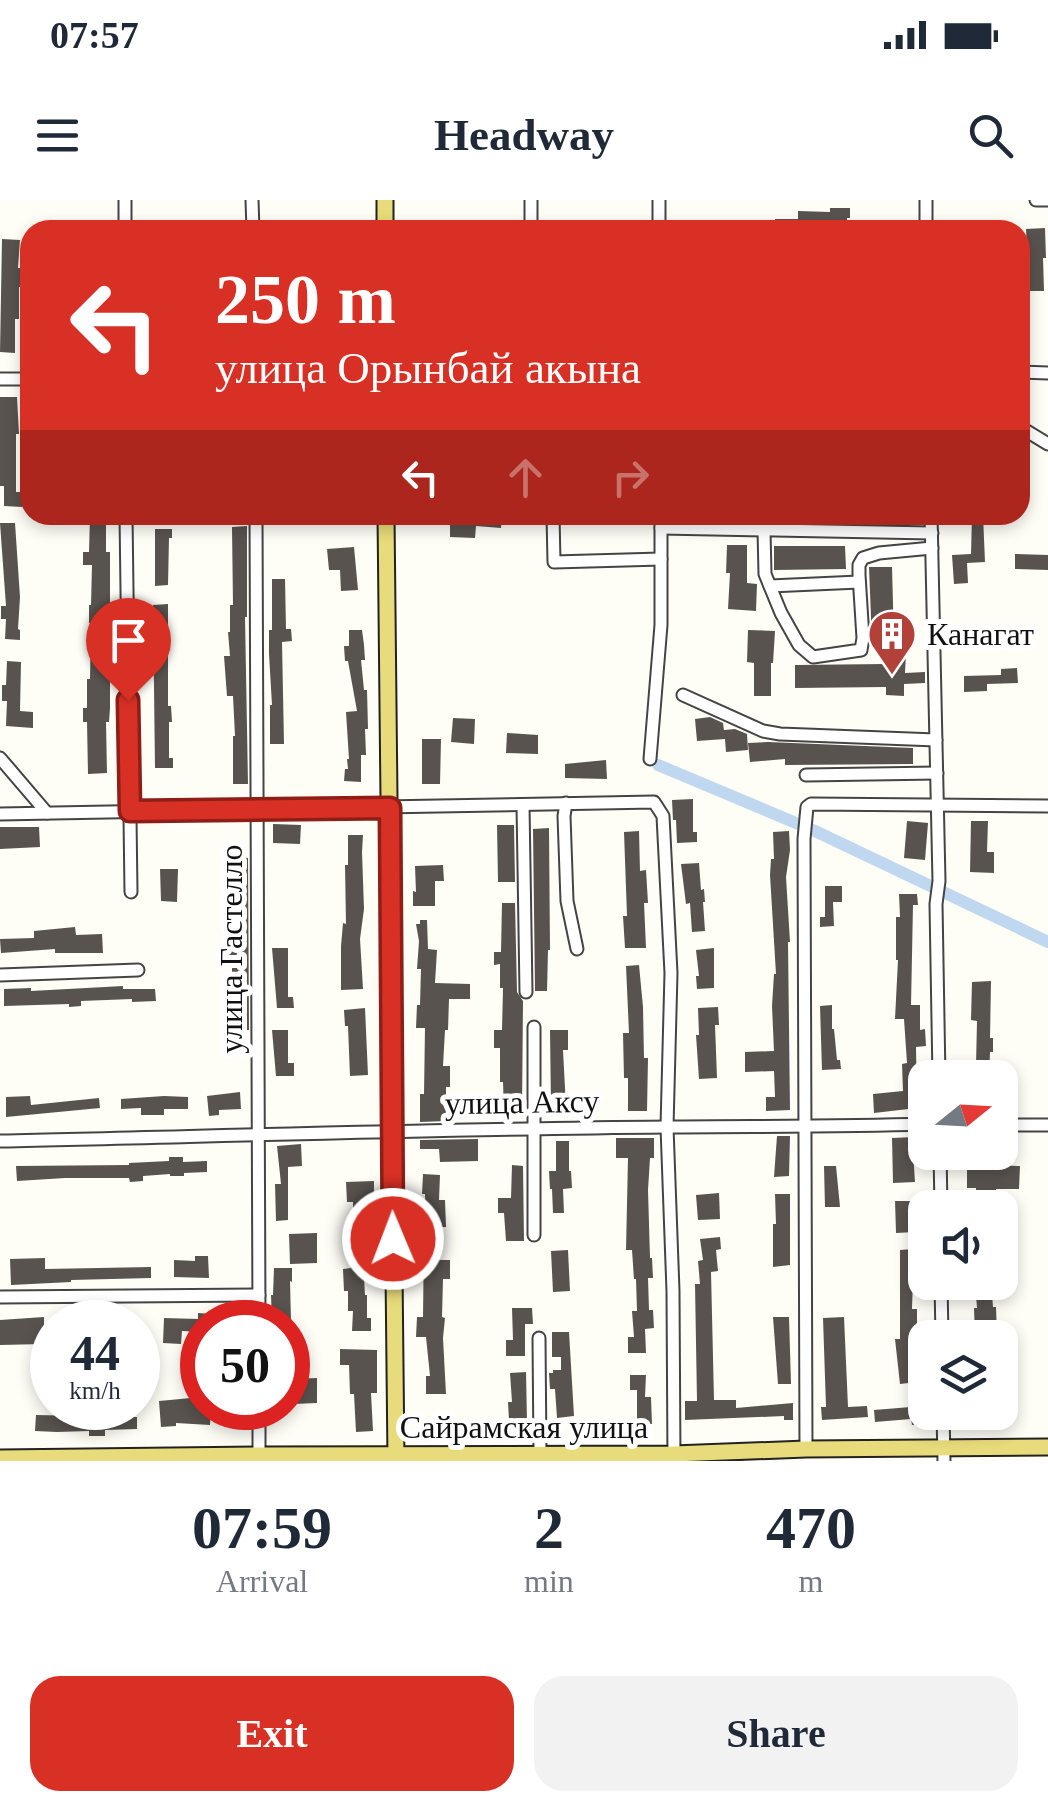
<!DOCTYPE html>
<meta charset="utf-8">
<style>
:root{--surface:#fff;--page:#f2f2f3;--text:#1f2937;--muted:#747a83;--accent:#d93025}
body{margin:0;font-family:"Times New Roman",serif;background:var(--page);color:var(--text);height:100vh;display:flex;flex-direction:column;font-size:38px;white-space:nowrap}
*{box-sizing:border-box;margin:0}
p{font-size:32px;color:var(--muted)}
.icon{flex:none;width:55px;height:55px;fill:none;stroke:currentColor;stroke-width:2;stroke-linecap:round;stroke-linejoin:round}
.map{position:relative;height:1261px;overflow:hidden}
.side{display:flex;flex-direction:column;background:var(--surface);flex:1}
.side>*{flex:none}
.top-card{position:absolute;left:20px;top:20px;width:1010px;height:305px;border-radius:30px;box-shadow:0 5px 15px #0003;background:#d93025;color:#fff;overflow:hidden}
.needle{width:65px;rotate:72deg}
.tools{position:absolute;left:908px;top:860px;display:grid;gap:20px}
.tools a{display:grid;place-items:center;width:110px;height:110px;border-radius:20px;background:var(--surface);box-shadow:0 5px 15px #0003;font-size:50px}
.speed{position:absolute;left:30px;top:1100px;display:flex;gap:20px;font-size:50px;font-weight:700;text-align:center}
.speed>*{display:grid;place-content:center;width:130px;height:130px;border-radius:50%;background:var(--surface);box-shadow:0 5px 15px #0003;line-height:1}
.speed small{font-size:25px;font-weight:400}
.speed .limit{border:15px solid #d22;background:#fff;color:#111}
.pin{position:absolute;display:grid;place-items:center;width:85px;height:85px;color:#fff;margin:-102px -42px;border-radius:50% 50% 50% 0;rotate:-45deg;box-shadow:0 0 10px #0007}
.pin .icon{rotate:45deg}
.me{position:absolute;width:110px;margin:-55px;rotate:359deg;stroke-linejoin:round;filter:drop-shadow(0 0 8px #0008)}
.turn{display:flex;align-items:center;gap:35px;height:210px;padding:0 30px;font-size:45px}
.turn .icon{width:130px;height:130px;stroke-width:2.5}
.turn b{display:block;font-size:70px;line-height:85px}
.lanes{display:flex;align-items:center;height:95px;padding:0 30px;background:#0003;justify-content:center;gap:50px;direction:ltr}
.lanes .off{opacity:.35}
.eta{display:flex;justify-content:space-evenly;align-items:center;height:170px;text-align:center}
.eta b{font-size:60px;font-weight:600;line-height:70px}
.cta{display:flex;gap:20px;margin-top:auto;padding:20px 30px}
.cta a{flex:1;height:115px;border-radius:30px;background:var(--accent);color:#fff;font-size:40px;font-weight:600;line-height:115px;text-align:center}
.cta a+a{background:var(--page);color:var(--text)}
.status{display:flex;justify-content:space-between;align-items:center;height:70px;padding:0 50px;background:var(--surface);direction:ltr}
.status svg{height:28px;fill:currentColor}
header{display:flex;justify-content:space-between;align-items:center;height:130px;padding:0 30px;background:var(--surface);font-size:45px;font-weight:600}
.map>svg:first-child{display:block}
</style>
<div class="status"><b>07:57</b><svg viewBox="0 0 49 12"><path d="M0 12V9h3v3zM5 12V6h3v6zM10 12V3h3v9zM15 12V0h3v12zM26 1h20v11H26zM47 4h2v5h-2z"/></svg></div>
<header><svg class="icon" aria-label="menu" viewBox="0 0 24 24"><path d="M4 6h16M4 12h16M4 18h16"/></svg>Headway<svg class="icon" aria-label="search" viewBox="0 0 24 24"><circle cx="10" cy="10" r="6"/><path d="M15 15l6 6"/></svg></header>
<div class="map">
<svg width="1048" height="1261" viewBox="0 0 1048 1261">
<rect width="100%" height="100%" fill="#fefdf6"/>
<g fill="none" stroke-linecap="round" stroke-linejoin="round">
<path stroke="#c0d8ef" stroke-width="12" d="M658,565L815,631L1048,742"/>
</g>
<g fill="#58534e">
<path d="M830,8H850V18H847V30H775V19H798V11L830,12Z"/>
<path d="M1045,28L1046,58H1043L1044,91H1023L1022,71H1028L1026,29Z"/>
<path d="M2,39L20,40L18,68H22V87H19V119H15V153L0,152Z"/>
<path d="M0,197H17L19,234H16V292H23L22,307L4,306V286H0Z"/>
<path d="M90,315H106V352H110V508L109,522H106L107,573L88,574L87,522H83V508H87V479H90L91,423H89V405H91L92,365H83V352H89Z"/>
<path d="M450,315H502L501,328L476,326L475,338L450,337Z"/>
<path d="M972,315H983L985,362L967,363L968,383L954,384L952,355L971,354Z"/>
<path d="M0,323H15L20,397L18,429L20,430V440L5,439L6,419H1V406H6Z"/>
<path d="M247,326V417H245L248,584H233V536H235L233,496H227L224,456H230L228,432H230V405H233L232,327Z"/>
<path d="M155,329H172V338H169L168,385L155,386Z"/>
<path d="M727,345H747V383L757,384L756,411L728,409L730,373H726Z"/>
<path d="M774,346H845L846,369L774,370Z"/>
<path d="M354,347L358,390L341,391L340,370H329L327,349Z"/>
<path d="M1015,354L1048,355V370L1015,369Z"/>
<path d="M869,367H892L894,441L872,442Z"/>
<path d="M272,379H285L286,429H291L292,441L282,442L284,544H270V505H272L269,454V430H272Z"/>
<path d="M168,404V506H171L172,522H169V558H173V568H155L153,405Z"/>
<path d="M349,430H362L364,445L365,460H361L364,490H367L368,529H365L366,555H361V582L344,581L345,569H348L347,559H349L346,512L357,511L348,461H345L344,446H349Z"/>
<path d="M748,430L775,431L773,463H771V496H754V463L747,462Z"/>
<path d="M886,453H906L905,473L925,472V483L904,484V496L886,495V487L795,488V465L886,464Z"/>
<path d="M7,461L21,462L20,511L33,512V528L6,526L7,501H2V485H6Z"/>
<path d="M1017,468L1018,483L987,484V491L964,492V476L1001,475V469Z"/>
<path d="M710,517L723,523L724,530L735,529L747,534L748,550L726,552L725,539L697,541L695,519Z"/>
<path d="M453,518L475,519L474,544L451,542Z"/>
<path d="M507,533L538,535V554L506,553Z"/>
<path d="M422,539H441L440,584H422Z"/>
<path d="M768,542L913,548V564L785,565V559L750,562L748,543Z"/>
<path d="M606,560L607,579L565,578V564Z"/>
<path d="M693,599V632H697V642L677,643L676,620H673L672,600Z"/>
<path d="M907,621L928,623L925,660L904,658Z"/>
<path d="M971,621H988L987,652H994V673L970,672Z"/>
<path d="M273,624L301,625L300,644L273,643Z"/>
<path d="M497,625H514L515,682H498Z"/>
<path d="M0,627H39L40,647L0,649Z"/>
<path d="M549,628L550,750H548L547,791H535L533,629Z"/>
<path d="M639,631L640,671L646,670L648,703H644L646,748H625L623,716H627L624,632Z"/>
<path d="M789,631L790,650L786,677L790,742H788L790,910L766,911V897H775L774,871L745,872V852L774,851L772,806L774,774H776L770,675L771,659H774L773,632Z"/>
<path d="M348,635H363L362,652L364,709L360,739L363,789L341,790V746L343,723L346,724L345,665H348Z"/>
<path d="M230,656L248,658L249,830L236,831L234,805L230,804V794H232V766H229L228,751H237L236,724L240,723L238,677H229Z"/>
<path d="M699,663L701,690L704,689L705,702H703L705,731L692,732L690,703L686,704L681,664Z"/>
<path d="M443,665L444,681H435V706H413V691L416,692L415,666Z"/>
<path d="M160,669H178L177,702L161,701Z"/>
<path d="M825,686H842V702H833L834,726L820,727V717H825Z"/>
<path d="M899,694H917L918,705H913L911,805H920V830L925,829L926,846L916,847L917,908L874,913L873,894L903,891L902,864L907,863L904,819H895L898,760H896V717H900Z"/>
<path d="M502,703H515L517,792L523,801L522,912L504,913L503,882H500V848H494V830H502L503,788H500V764L494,765V752H501Z"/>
<path d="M420,720H427L428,749L437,750L435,783L470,784V799H449L448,830H445L443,866H450V887H446V921L420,922V894H424L425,828H416L417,805H420L421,769H417L419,741L416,724H420Z"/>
<path d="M75,727L76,735L102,734L103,753H55V749L1,753L0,739L34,738V731Z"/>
<path d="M272,748H288V797H293L294,808H277Z"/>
<path d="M714,748V788L697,789L696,776H699L696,750Z"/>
<path d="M639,765L643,807L644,858H648L647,911H628V878H624L623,833H629L626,766Z"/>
<path d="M991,781L990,838H993V852H990L989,878H969L970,865H976L977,821L971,820L972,782Z"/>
<path d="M123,786V789H155L156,801L132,802V799L81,801V806L69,807V804L4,806V789L31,788V791Z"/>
<path d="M832,805V829H834L837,860H840L841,869L822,870L820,806Z"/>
<path d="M718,807L719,825H715L717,878L699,879L696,835H699L698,808Z"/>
<path d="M365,808L368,875L350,876L348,826H345L344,810Z"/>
<path d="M272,830H288V863H294V876H276Z"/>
<path d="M550,830H568V850H563L566,907H551Z"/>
<path d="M240,892L241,909L219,910V915L209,916L207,896Z"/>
<path d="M30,896L31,905L99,898L100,908L6,917V897Z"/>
<path d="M164,896L188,897V909H164V915H141V908L121,909V899Z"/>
<path d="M777,936H790L789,976L774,977Z"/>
<path d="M915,937L916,951H913L915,982L893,983L892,938Z"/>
<path d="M616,938H654V958H650L648,990L650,1058H652L653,1078H648L649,1110H653L654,1128L645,1129L646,1153H628V1137H634L632,1111H637L636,1079H634L632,1050H626L628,958H616Z"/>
<path d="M478,939V961L440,962L439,949H420V940Z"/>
<path d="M556,941H569V971H571L572,988L563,989L564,1013H553L552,989H550L549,971H556Z"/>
<path d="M301,944L302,966L288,967V1020L276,1021L275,984H281L277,946Z"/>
<path d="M967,952H988L987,965L1020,966L1019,989H996V1008H976V988H967Z"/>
<path d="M169,957H183V962L207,961V972L184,973V976H170V974L143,976V981L130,982L129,978H65L17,981L16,966L129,965V963L169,961Z"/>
<path d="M512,965L523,966L524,1041H506L504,1013H498V998H511Z"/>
<path d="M824,966H836L840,1007H825Z"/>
<path d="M423,974L440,975L439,1000H445L446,1027H438V1060H450V1079H443L442,1117L445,1118L443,1138L446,1194H426V1176H430L426,1137H416L417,1117H423L424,1034H426L425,994H422Z"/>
<path d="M374,981V1001L368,1002V1059L363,1060L365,1095H367V1118H371V1131H352L353,1111H348V1091H344L343,1069L351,1068L348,1040H353V1002H347L346,982Z"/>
<path d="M719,993L720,1019L698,1020L696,995Z"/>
<path d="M775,994H790V1065L773,1067V1024H776Z"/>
<path d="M895,1001H915V1032L896,1033Z"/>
<path d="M317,1033V1063L290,1064L289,1034Z"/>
<path d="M720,1037L721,1049L716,1050L718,1071L711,1072L714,1200H736V1208L793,1203V1220H784V1216L685,1220V1201H697L695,1084H700L698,1061L703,1060L700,1039Z"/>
<path d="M914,1049L912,1109H917V1160H915L917,1182L900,1184L895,1139H900V1050Z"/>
<path d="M568,1050L570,1091L553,1092L551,1051Z"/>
<path d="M195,1056H208L209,1078L174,1077V1060L195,1061Z"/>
<path d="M45,1058V1069L151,1067V1078L71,1080V1082L11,1085L10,1059Z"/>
<path d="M274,1068H292V1082L290,1081L291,1121L272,1122L271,1095H273Z"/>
<path d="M975,1082H991L993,1107H996L997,1136L975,1137L974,1108H977Z"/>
<path d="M512,1108H532L533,1124H525V1156H506V1140H513Z"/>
<path d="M198,1113L211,1114V1122H202V1132L182,1131L181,1144L163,1143L164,1118L198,1119Z"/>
<path d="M44,1117V1144L0,1145V1120Z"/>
<path d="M773,1117H789L791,1184H778Z"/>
<path d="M844,1117L848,1207L867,1206L868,1217L822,1220L821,1207H826L823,1118Z"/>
<path d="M552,1132H569L574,1216L557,1218L555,1189H550L549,1173H553V1170H561V1157H552Z"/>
<path d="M340,1149L377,1150V1193H371L373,1231L356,1232L354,1194H350L349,1165H340Z"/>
<path d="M526,1172L527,1221H509L508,1202H512L510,1173Z"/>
<path d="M630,1175H646L645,1197H651L652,1224H637V1190H630Z"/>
<path d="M317,1178V1203L293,1204L292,1179Z"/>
<path d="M191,1198L202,1199V1208H211L210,1225L176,1223V1226L161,1227L159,1201Z"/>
<path d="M923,1206L925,1224L912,1225L911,1219L875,1222L874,1210Z"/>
<path d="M36,1215L137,1217V1229L105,1230V1236H89V1231L57,1232L35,1231Z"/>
</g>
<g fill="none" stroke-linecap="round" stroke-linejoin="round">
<g stroke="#444" stroke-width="15">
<g id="minor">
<path d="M125,0V30"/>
<path d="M252,0L253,30"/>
<path d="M531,0V30"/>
<path d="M659,0V30"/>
<path d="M926,0V30"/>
<path d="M1036,0H1048"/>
<path d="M1020,172L1048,173"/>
<path d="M0,179H30"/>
<path d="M1020,227L1048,244"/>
<path d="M126,315L131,692"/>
<path d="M256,315L259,1122"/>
<path d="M553,315L554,362L661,359"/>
<path d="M931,315L939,681L936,704L939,878"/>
<path d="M661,328L932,333"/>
<path d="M764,330L765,374L781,413L799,445L813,457L861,450L863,438L859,375V365L863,358L879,353L932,348"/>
<path d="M770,386L859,382"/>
<path d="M683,495L763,531L780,534L936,540"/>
<path d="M0,558L47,613"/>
<path d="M650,559L661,425V315"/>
<path d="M806,575L937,573"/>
<path d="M566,603L564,616L567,701L577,749"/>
<path d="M523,605L526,792"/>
<path d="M0,614L654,602L663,616L671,773L667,927L673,1091L674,1261"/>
<path d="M0,775L138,770"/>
<path d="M1000,925H1048"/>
<path d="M0,941C222,936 445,929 667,927C753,926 839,927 925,924"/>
<path d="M940,952L941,1008"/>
<path d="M534,1035V827"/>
<path d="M941,1082L942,1138"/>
<path d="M0,1097L259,1095"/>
<path d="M539,1138L540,1254"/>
<path d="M943,1212L944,1261"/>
<path d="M806,1249L804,639L807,607L811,604L1048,606"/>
<path d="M259,1255V1208"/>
</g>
</g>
<g stroke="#222" stroke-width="19">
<g id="major">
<path d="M385,30V0"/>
<path d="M386,315L396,1261"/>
<path d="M0,1258L259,1255L673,1254L806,1249L1048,1247"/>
</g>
</g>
<use href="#minor" stroke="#fff" stroke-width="11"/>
<use href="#major" stroke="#e8db7b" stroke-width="15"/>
</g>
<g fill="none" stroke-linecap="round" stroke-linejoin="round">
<g stroke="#8d1f18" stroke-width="25">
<path id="route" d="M128,500L130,611L390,608L393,1039"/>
</g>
<use href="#route" stroke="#d93025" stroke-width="18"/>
</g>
<defs>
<g id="building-pin" transform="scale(2.5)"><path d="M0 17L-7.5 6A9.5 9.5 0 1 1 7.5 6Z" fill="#b14139" stroke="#fff"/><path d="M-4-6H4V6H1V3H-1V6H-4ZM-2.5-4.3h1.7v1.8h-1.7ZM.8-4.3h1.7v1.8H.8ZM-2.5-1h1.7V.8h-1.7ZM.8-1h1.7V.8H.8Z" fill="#fff"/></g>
</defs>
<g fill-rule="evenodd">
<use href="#building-pin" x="892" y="434"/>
</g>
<g text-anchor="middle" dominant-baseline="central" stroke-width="10" stroke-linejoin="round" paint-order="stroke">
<g font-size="32" fill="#111" stroke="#fff" text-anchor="start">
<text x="927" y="434">Канагат</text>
</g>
<g font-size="32" fill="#111" stroke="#fff">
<text transform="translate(231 749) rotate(-90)">улица Гастелло</text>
<text transform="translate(522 902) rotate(-1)">улица Аксу</text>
<text x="524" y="1227">Сайрамская улица</text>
</g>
</g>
</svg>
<div class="tools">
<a><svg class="needle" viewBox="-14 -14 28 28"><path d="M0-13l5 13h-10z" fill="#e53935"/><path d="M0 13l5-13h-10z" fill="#747a83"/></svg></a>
<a><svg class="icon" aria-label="sound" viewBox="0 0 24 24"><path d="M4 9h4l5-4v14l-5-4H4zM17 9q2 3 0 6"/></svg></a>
<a><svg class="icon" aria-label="layers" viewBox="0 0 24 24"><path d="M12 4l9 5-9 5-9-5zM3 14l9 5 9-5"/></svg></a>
</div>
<div class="speed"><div>44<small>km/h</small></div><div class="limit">50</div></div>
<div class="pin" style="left:128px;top:500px;background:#d93025"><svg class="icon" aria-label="arrive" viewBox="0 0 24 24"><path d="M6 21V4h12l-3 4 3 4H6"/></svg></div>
<svg class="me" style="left:393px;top:1039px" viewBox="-20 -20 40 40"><circle r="17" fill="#d93025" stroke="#fff" stroke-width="3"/><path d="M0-11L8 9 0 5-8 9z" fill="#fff"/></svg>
<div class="top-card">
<div class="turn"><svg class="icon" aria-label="left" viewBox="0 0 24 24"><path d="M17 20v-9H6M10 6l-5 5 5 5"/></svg><div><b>250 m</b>улица Орынбай акына</div></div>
<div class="lanes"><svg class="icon" aria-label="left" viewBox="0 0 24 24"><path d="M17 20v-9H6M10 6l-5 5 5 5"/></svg><svg class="icon off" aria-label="ahead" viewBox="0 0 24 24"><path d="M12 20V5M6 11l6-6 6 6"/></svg><svg class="icon off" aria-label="right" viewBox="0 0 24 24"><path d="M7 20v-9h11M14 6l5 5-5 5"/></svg></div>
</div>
</div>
<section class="side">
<div class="eta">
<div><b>07:59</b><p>Arrival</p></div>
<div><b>2</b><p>min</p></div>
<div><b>470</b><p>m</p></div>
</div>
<div class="cta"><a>Exit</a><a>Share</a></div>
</section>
